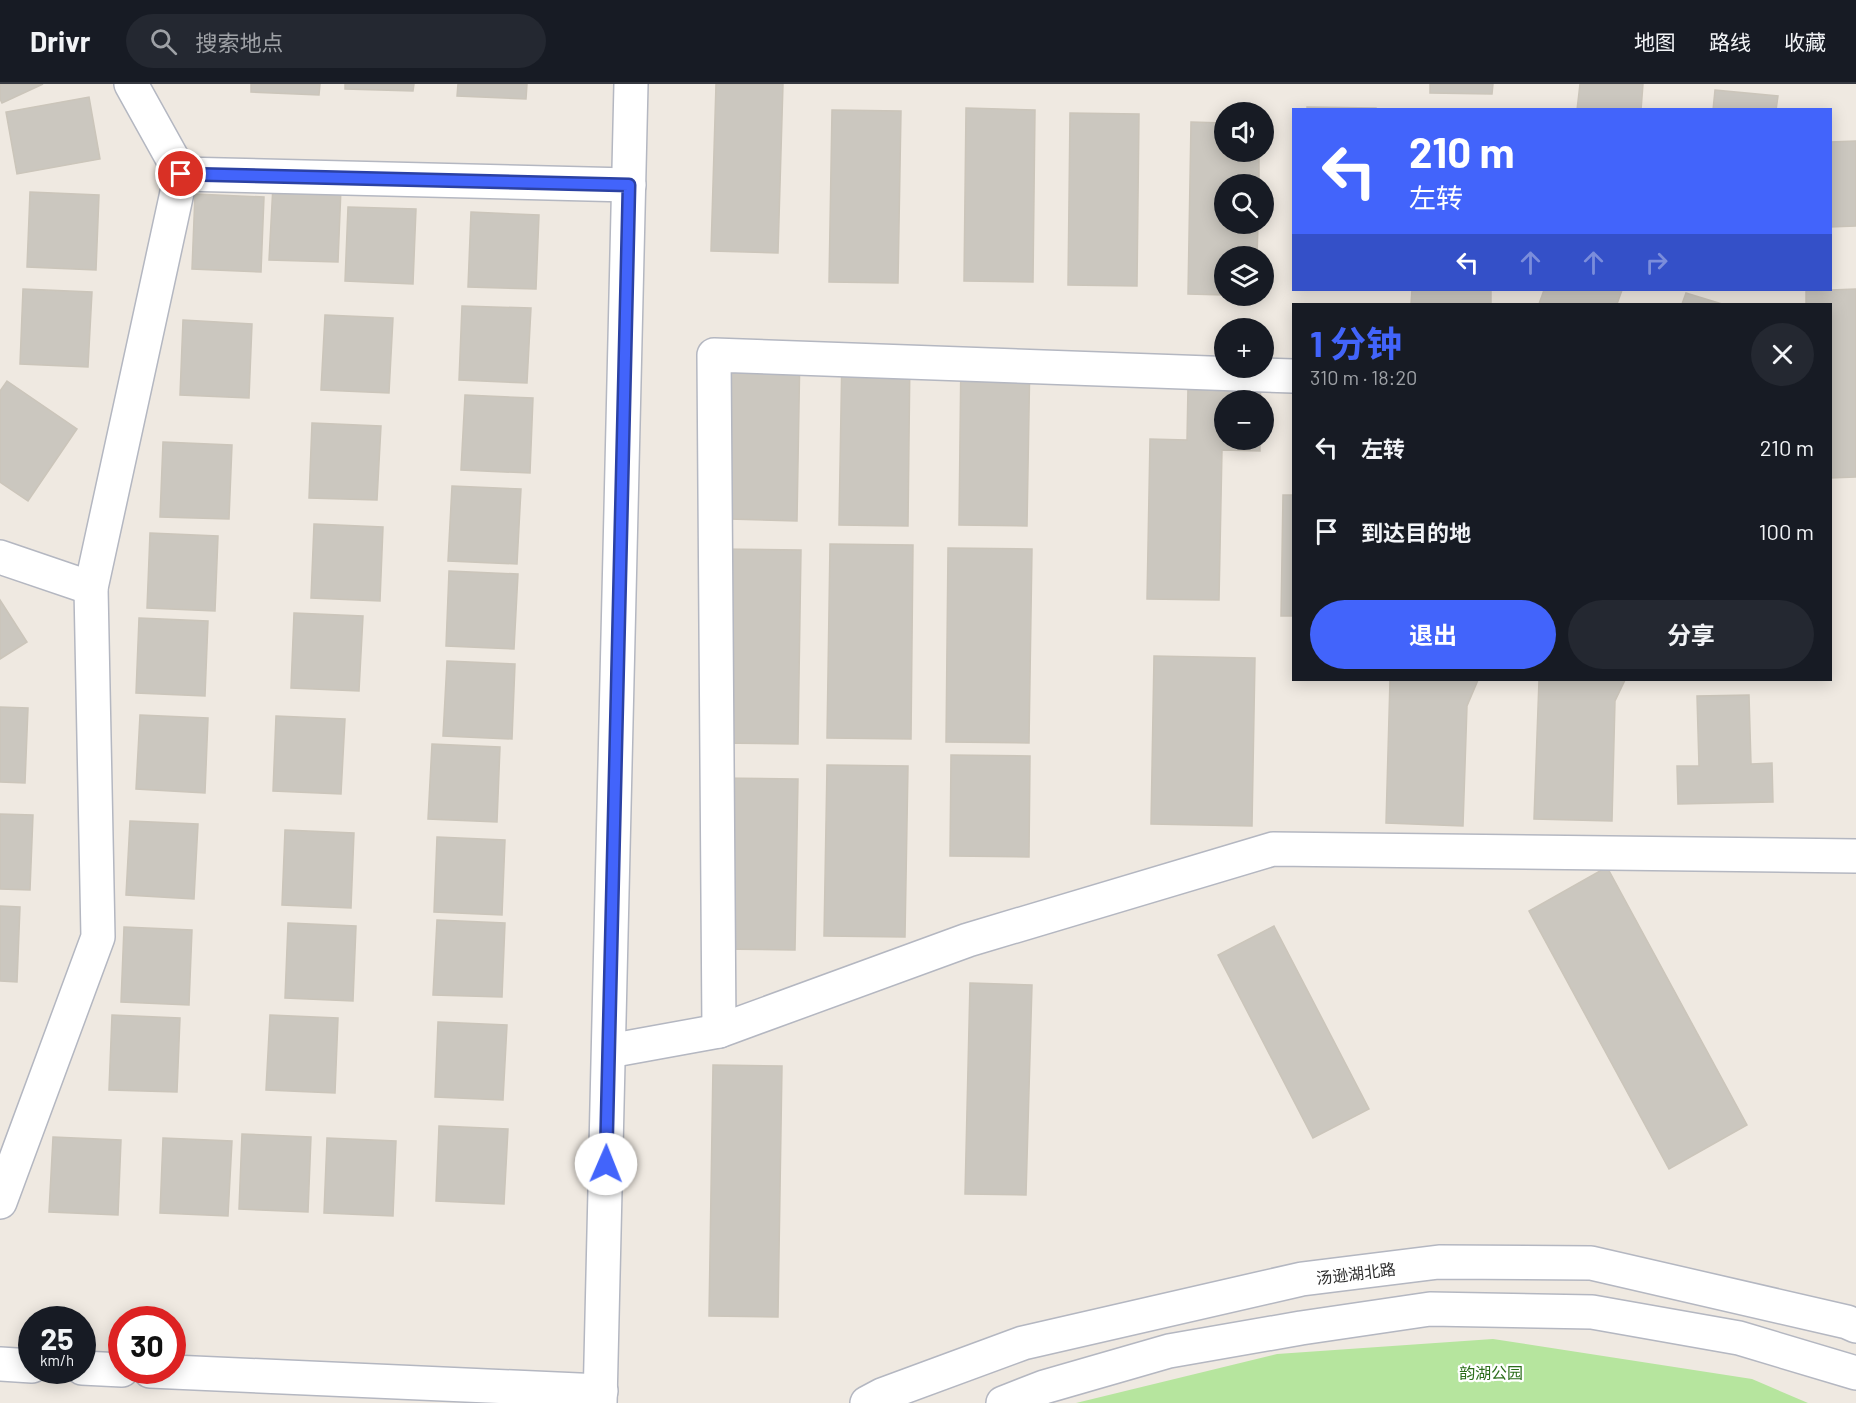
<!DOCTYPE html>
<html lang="zh">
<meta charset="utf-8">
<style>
:root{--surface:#171b24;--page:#242831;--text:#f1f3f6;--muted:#9ea1a6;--line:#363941;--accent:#4264fb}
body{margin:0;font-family:Barlow,"Noto Sans SC",sans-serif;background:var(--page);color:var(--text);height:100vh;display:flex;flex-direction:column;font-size:22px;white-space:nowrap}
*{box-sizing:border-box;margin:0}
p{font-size:20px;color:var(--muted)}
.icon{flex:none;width:33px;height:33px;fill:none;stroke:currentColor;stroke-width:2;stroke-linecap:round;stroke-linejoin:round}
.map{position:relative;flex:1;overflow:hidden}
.drawer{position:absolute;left:1292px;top:219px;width:540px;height:378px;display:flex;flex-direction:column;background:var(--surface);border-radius:0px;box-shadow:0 3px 15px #0003}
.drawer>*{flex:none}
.guide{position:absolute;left:1292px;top:24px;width:540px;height:183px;border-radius:0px;box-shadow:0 3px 15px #0003;background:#4264fb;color:#fff;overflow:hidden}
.fabs{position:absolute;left:1214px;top:18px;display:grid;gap:12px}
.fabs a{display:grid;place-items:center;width:60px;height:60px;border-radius:50%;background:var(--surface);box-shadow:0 3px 15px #0003;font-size:30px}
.speed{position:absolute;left:18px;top:1222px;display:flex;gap:12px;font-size:30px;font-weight:700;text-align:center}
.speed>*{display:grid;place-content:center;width:78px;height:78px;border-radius:50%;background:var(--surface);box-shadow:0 3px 15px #0003;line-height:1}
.speed small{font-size:15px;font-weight:400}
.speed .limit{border:9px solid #d22;background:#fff;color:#111}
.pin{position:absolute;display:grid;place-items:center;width:51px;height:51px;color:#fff;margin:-26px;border:3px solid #fff;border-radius:50%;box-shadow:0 2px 6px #0007}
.me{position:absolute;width:66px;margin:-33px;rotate:1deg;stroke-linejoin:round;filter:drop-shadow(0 0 4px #0008)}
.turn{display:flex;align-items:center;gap:21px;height:126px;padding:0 18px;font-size:27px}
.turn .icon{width:78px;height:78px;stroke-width:2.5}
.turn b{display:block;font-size:42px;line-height:51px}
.lanes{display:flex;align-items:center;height:57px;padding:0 18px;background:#0003;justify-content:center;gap:30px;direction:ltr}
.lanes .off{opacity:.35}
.round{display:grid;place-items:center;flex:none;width:63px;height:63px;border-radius:32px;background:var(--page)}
.overview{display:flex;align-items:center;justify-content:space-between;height:102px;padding:0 18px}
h1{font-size:36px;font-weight:700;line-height:45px;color:var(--accent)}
.cta{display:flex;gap:12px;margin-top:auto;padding:12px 18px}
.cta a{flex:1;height:69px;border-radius:36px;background:var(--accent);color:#fff;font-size:24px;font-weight:700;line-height:69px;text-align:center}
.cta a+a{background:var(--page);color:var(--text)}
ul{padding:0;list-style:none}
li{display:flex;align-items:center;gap:18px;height:84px;padding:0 18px}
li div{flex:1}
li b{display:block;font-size:22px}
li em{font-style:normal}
header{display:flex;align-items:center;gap:36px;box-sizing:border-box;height:84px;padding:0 30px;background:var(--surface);border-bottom:2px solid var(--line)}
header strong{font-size:28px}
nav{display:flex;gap:33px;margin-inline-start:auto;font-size:21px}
.search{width:420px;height:54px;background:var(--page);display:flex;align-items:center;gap:15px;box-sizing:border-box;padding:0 21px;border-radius:33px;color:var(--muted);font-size:22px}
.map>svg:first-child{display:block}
</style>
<header>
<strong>Drivr</strong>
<div class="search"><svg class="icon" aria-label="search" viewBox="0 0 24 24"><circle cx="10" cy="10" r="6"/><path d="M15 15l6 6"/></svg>搜索地点</div>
<nav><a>地图</a><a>路线</a><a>收藏</a></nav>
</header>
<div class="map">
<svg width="1856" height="1319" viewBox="0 0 1856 1319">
<rect width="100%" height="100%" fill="#efe9e1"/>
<path fill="#b6e59e" d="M1493,1255L1752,1295L1808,1319H1076L1277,1270Z"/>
<g fill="#cbc7bf" stroke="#cbc5ba" stroke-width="1.5">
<path d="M0,0H43L2,19L0,15Z"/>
<path d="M251,0H320L319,11L251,8Z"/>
<path d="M345,0H414L413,7L345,5Z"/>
<path d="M458,0H527L526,15L457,12Z"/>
<path d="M716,0H783L778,169L711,167Z"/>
<path d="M1430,0H1493L1492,10L1430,9Z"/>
<path d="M1580,0H1643L1641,26H1577Z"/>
<path d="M1715,6L1778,12L1776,26H1713Z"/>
<path d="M89,13L100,75L17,90L6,28Z"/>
<path d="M1307,23L1376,24V26H1307Z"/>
<path d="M966,24L1035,26L1033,198L964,197Z"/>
<path d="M832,26L901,27L898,199L829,198Z"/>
<path d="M1070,29L1139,30L1137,202L1068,201Z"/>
<path d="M1191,38L1224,39V68H1259V100H1224V140H1258L1257,172H1224V211L1188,210Z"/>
<path d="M1856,57V142L1830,143V58Z"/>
<path d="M273,101L341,104L338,178L269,176Z"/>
<path d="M30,108L99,111L96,186L27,183Z"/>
<path d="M195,110L264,113L261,188L192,185Z"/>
<path d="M348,123L416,125L413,200L345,197Z"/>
<path d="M471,128L539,131L536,205L468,203Z"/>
<path d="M23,205L92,208L88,283L20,280Z"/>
<path d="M1856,205V393L1830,394V220H1806V207Z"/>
<path d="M1412,206H1491V220H1411Z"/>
<path d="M1544,206H1622L1617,220H1539Z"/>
<path d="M1686,209L1722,220H1682Z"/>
<path d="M462,222L531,224L527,299L459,296Z"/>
<path d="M325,231L393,234L389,309L321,306Z"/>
<path d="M183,236L252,240L249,314L180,311Z"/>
<path d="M731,263L800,264L797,437L729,435Z"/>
<path d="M842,268L910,269L908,442L839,441Z"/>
<path d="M961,269L1030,270L1027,442L959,441Z"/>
<path d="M7,297L77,345L28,417L0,398V307Z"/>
<path d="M1188,303L1261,304L1260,316H1224V356H1260V367L1222,366L1219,516L1147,515L1150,355L1187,356Z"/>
<path d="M465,311L533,314L530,389L461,386Z"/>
<path d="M312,339L381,342L377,416L309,414Z"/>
<path d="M163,358L232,361L229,435L160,433Z"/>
<path d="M452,402L521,405L517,480L448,477Z"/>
<path d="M1283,411H1293V532H1281Z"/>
<path d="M314,440L383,443L380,517L311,514Z"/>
<path d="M150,449L218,452L215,527L147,524Z"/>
<path d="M830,460L913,461L911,655L827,654Z"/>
<path d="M948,464L1032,465L1029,659L946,658Z"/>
<path d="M717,465L801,466L798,660L714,659Z"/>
<path d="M449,487L518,490L514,565L446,562Z"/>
<path d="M0,516L27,558L0,575Z"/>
<path d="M294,529L363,532L359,607L291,604Z"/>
<path d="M139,534L208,537L205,612L136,609Z"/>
<path d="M1154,572L1255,574L1252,742L1151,740Z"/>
<path d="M447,577L515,580L512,655L443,652Z"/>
<path d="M1390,596H1478L1467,622L1463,742L1386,739Z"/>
<path d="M1539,596H1625L1615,617L1612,737L1534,735Z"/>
<path d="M1749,611L1751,680L1772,679L1773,718L1678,720L1677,682H1699L1697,612Z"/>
<path d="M0,623L28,624L25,699L0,698Z"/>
<path d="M140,631L208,634L205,709L136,705Z"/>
<path d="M276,632L345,635L341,710L273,707Z"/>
<path d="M432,660L500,663L497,738L428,735Z"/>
<path d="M951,671L1030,672L1029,773L950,772Z"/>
<path d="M827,681L908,682L905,853L824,852Z"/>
<path d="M717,694L798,695L795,866L714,865Z"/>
<path d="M0,730L33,731L30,806L0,805Z"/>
<path d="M130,737L198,740L194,815L126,811Z"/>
<path d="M285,746L354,749L351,824L282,821Z"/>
<path d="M437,753L505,756L502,831L434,828Z"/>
<path d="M1607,783L1747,1041L1669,1085L1529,827Z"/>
<path d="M0,822L20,823L17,898L0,897Z"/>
<path d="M437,836L505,839L502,913L433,911Z"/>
<path d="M288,839L356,842L353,917L285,914Z"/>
<path d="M1274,842L1369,1025L1313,1054L1218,871Z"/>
<path d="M124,843L192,846L189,921L121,918Z"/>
<path d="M970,899L1032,901L1026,1111L965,1110Z"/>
<path d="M112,931L180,934L177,1008L109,1006Z"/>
<path d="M270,931L338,934L335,1009L266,1006Z"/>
<path d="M438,938L507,941L503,1016L435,1013Z"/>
<path d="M713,981L782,982L778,1233L709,1232Z"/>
<path d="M439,1042L508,1045L504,1120L436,1117Z"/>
<path d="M242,1050L311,1053L308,1128L239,1125Z"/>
<path d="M53,1053L121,1056L118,1131L49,1128Z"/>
<path d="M163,1054L232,1057L228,1132L160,1129Z"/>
<path d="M327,1054L396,1057L393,1132L324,1129Z"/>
</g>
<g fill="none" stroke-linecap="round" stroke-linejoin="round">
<g stroke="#b4b7c1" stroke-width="36">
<g id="minor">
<path d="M181,90L629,101"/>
<path d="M0,473L91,504"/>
<path d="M719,947L968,856L1273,765L1856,772"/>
<path d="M609,967L719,947L714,271L1293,292"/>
<path d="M0,1118L98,853L91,504L181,90L131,0"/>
<path d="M0,1280L32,1282"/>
<path d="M82,1284L122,1286"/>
<path d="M150,1287L601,1307"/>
<path d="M600,1319L631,0"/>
<path d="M867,1319L882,1311L1023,1259L1302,1195L1439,1178L1591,1179L1847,1238L1856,1242"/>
<path d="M1003,1319L1044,1303L1169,1267L1301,1244L1430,1225L1592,1228L1739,1254L1856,1289"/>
</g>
</g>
<use href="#minor" stroke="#fff" stroke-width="33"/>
</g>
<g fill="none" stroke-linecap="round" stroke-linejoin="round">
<g stroke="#2b41a3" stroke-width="15">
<path id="route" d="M181,90L629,101L606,1080"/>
</g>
<use href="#route" stroke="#4264fb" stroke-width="10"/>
</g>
<g text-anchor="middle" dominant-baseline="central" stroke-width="4.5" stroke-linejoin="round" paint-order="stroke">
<g font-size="16" fill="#2e2e2e" stroke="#fff">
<text transform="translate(1356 1189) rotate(-7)">汤逊湖北路</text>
</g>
<g font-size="16" fill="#2c6e1b" stroke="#fff">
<text x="1491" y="1288">韵湖公园</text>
</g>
</g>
</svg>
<div class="fabs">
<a><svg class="icon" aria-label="sound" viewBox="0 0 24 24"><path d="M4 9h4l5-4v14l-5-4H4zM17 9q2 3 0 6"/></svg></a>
<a><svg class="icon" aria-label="search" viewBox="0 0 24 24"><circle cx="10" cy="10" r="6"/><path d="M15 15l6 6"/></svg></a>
<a><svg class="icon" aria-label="layers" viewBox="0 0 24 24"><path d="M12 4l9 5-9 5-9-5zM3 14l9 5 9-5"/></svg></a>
<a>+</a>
<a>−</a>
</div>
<div class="speed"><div>25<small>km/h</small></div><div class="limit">30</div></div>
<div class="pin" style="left:181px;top:90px;background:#d93025"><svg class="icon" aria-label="arrive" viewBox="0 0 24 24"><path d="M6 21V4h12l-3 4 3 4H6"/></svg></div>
<svg class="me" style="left:606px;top:1080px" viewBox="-20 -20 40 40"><circle r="19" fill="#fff"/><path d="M0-13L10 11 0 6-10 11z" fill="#4264fb"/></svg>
<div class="guide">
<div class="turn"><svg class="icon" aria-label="left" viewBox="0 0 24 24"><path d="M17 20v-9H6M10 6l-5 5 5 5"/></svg><div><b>210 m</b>左转</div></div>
<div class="lanes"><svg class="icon" aria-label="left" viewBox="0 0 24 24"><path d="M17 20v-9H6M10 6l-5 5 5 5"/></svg><svg class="icon off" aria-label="ahead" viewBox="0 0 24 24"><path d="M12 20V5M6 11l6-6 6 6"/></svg><svg class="icon off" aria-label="ahead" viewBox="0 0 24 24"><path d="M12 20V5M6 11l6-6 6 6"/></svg><svg class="icon off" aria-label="right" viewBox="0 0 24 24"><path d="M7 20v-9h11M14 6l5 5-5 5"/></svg></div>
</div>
<section class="drawer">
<div class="overview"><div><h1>1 分钟</h1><p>310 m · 18:20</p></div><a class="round"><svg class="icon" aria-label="close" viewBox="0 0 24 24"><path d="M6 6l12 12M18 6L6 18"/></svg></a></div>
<ul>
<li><svg class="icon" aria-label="left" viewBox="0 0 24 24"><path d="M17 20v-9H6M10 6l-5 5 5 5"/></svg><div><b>左转</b></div><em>210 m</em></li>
<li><svg class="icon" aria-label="arrive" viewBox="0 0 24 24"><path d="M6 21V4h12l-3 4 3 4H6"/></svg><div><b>到达目的地</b></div><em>100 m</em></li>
</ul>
<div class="cta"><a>退出</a><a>分享</a></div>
</section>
</div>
